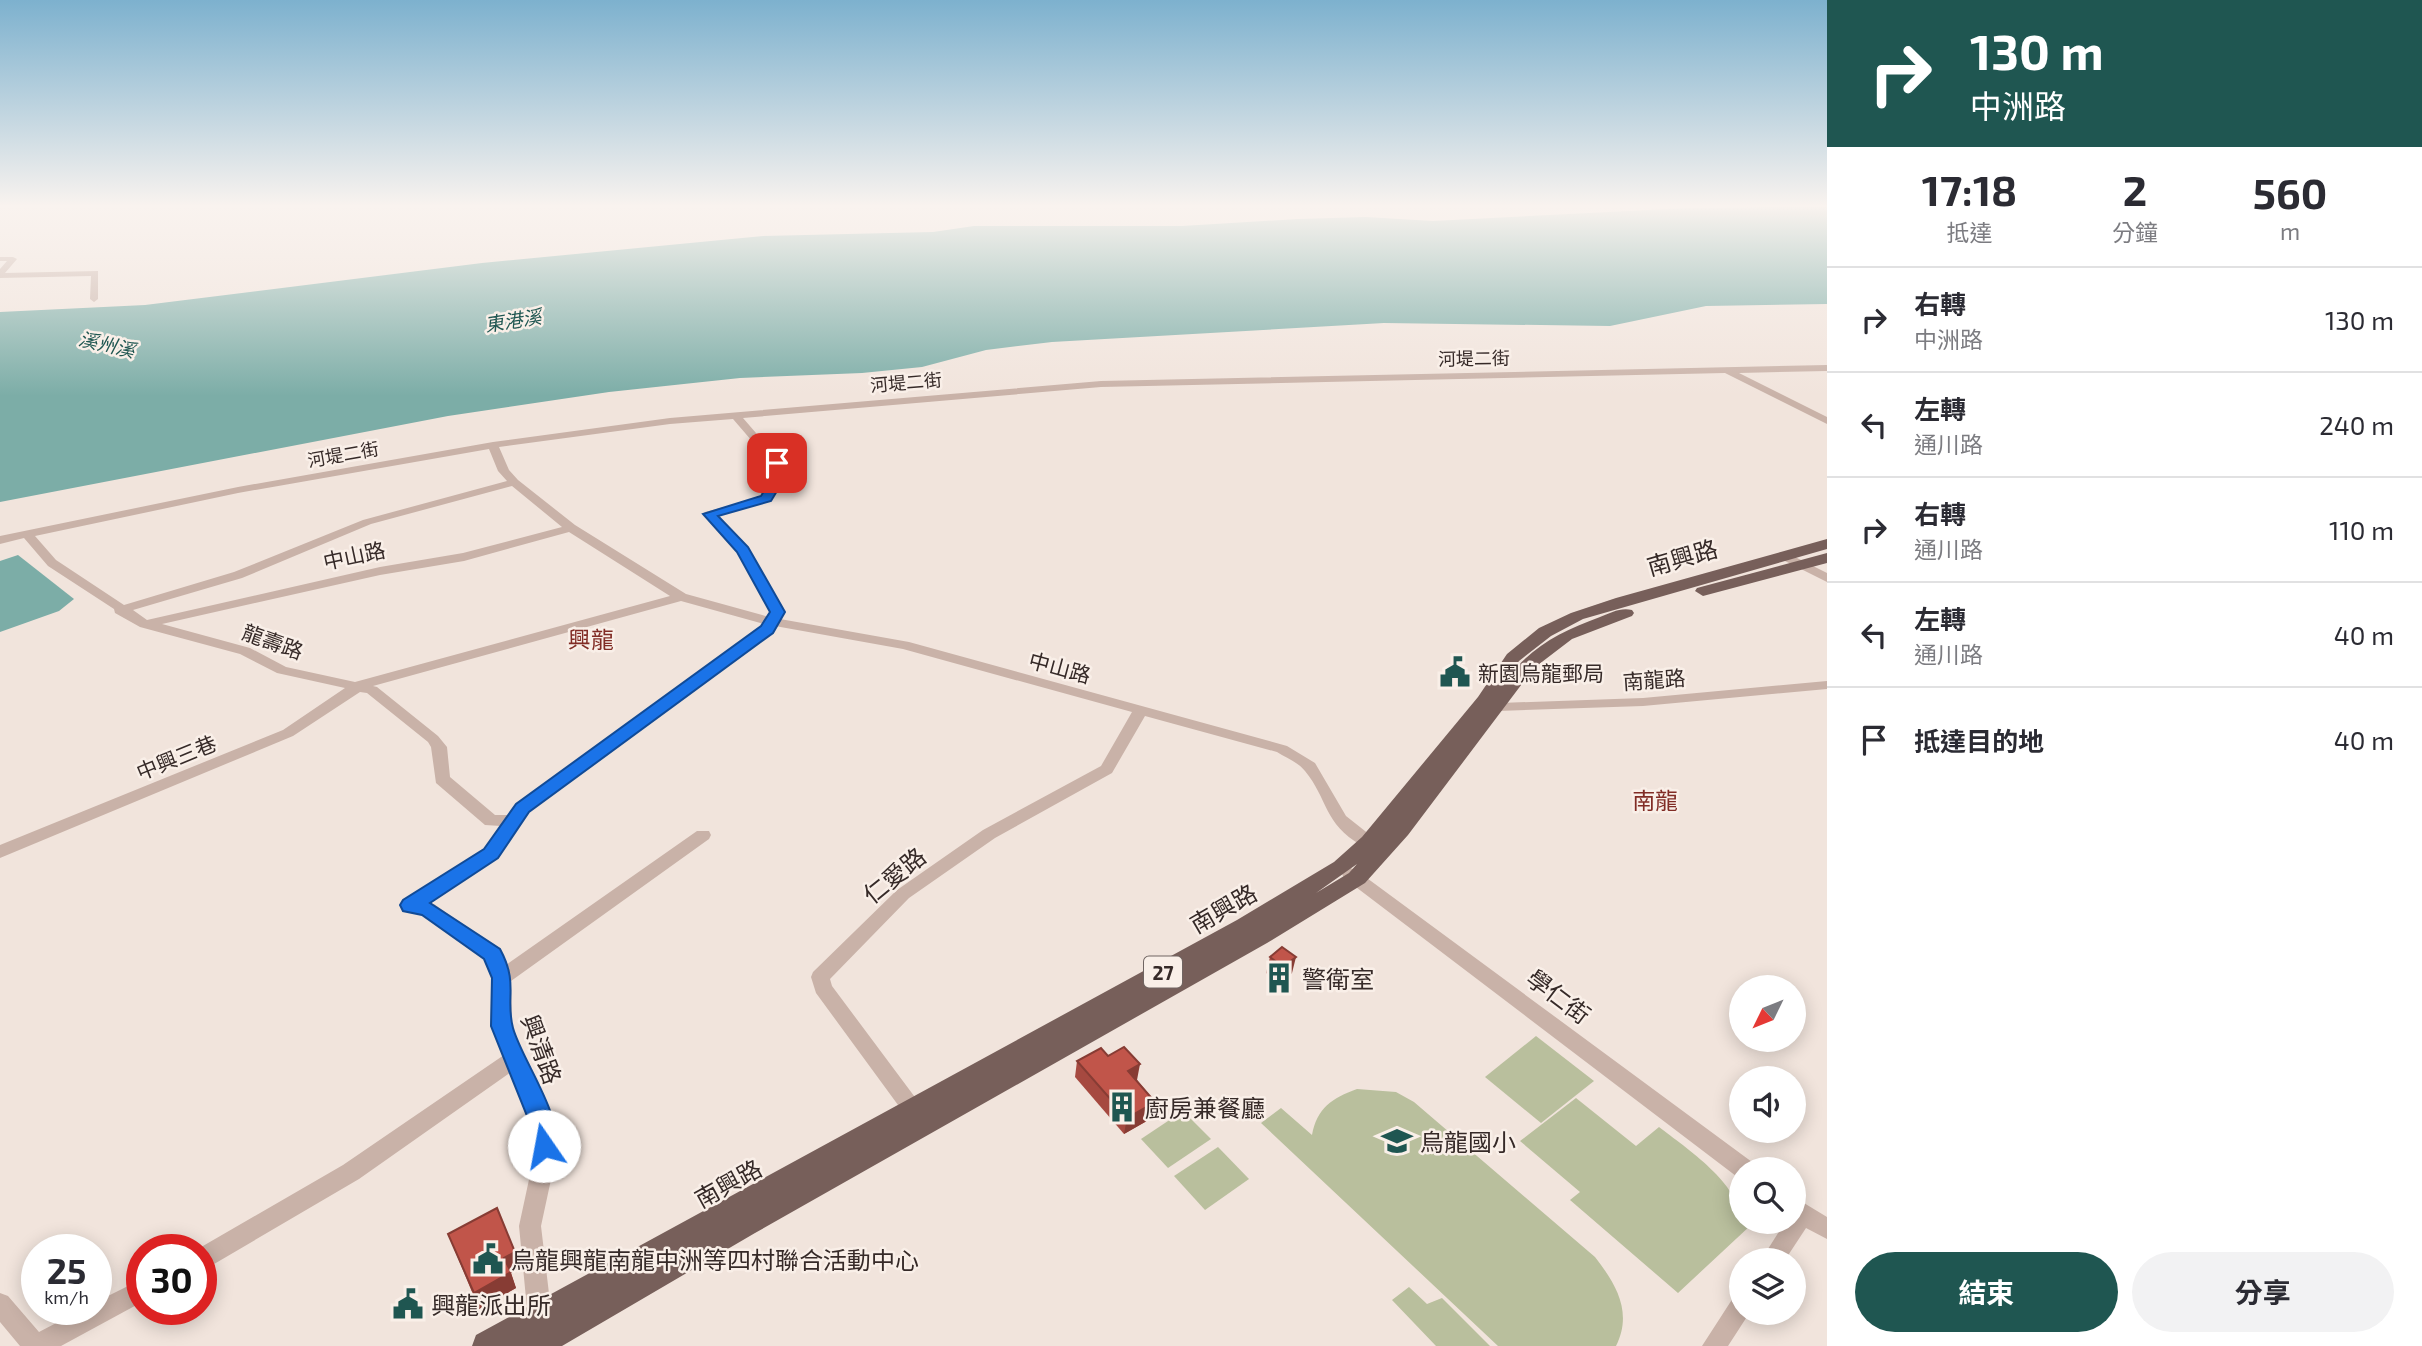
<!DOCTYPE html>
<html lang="zh-TW">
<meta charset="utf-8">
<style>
:root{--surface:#fff;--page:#f2f2f3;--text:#2b2b33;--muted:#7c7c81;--line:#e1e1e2;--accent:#1f5651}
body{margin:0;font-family:"Exo 2","Noto Sans TC",sans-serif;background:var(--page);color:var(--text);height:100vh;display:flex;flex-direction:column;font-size:26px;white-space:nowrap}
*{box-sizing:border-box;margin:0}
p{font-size:23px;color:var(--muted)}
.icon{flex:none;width:38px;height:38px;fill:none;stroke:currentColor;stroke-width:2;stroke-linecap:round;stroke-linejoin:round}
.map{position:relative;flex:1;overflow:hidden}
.sheet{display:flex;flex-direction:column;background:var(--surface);width:595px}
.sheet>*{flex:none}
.banner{background:#1f5651;color:#fff;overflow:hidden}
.needle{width:46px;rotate:227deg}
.buttons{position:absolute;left:1729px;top:975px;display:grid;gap:14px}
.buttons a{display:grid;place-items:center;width:77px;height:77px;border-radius:50%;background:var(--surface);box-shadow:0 4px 18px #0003;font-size:35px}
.speed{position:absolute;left:21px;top:1234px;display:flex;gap:14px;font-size:35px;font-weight:700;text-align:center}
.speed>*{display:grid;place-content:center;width:91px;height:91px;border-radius:50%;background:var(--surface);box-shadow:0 4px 18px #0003;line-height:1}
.speed small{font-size:18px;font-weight:400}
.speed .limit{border:10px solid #d22;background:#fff;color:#111}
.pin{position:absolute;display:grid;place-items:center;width:60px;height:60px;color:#fff;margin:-30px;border-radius:14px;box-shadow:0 4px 10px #0006}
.me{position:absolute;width:77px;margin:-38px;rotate:348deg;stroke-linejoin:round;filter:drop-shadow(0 0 5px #0008)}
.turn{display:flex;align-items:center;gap:24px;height:147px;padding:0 28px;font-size:32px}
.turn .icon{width:91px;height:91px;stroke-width:2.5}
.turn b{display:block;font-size:49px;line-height:60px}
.eta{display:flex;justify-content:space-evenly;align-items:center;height:119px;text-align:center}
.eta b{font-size:42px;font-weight:700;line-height:49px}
.primary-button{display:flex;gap:14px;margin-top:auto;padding:14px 28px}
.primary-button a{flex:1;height:80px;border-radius:42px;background:var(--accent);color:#fff;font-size:28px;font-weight:700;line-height:80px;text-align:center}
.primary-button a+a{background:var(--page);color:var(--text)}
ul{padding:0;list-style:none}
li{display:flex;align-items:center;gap:21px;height:105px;padding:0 28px;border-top:2px solid var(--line)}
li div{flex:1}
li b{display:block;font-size:26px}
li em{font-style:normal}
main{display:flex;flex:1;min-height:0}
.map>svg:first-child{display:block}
</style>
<main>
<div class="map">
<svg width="1827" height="1346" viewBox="0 0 1827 1346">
<rect width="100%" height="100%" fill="#f1e4dc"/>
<g fill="#b9bf9d">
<path d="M1536,1036L1594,1081L1541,1123L1485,1077Z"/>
<path d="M1357,1089L1396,1092L1414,1102L1595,1257C1616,1284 1633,1312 1616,1346H1498L1261,1123L1281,1108L1312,1135C1317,1108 1332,1098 1357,1089Z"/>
<path d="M1576,1098L1636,1146L1659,1127C1686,1148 1741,1184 1741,1222H1748L1751,1225L1678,1293L1570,1200L1580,1192L1520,1141Z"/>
<path d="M1183,1111L1211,1139L1168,1168L1141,1139Z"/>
<path d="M1218,1147L1249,1179L1205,1210L1174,1176Z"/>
<path d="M1409,1287L1427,1304L1442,1298L1490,1346H1436L1392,1300Z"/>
</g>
<g fill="#7cada7">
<path d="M1827,207V304L1706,306L1610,326L1384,323L1052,342L986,350L922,367L862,373L740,378L609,392L448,416L0,502V312L145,305L482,263L763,236L933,232L974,226H1182L1298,219L1366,217L1433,221L1688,208Z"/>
<path d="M18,555L74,599L59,611L0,632V561Z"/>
</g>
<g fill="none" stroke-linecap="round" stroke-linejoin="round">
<g fill="#c9b2a8" fill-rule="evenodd">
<path d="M0,257H13L17,259L5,273L98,271V299L94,302L90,299L91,276L0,278V269L7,261H0Z"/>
<path d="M1827,365V371L1739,373L1827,417V424L1725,373L1101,387L743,418L782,463L779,486L770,501L717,515L747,547L785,613L780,619L909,642L1287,746L1315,763L1346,816L1384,846L1382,850C1373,853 1369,849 1361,845C1324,824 1328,799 1305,771C1298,762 1286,758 1277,752L1145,716L1112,773L995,838L909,898L830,979L832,986L923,1108L926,1114L923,1120L916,1123L909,1120L816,993L811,977L813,972L897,890L983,830L1101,766L1132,712L903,649L775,626L772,632L528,812L497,857L427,902L434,904L499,950L506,965L697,831H709L711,835L709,839L511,981L512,1026L555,1131V1161L541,1226L552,1319L548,1327L540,1331L532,1327L528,1319L519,1226L533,1161L535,1131L511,1072L359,1179L209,1267L201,1270V1250H196L343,1165L504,1055L492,1026L493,978L486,959L423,914L404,910L401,905L404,900L485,849L501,826L485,825L436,783L431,747L428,742L367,693L360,692L293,736L0,858V845L283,730L345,688L277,673L240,654L140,627L115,613L114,609L48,566L24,538L0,544V536L238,487L493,442L670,418L1101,381ZM733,419L771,463L767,486L762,497L705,512L703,514L738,552L771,613L769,617L686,594L575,525L518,480L509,470L499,447L670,424ZM489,449L498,471L507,481L363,520L234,572L124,605L56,560L35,536L238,493ZM512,486L562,527L463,553L380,567L147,620L133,610L242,578L371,524ZM569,532L670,596L355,682L286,667L250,648L162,624L380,575L464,561ZM681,601L764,624L516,804L509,815H495L450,777L447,747L438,736L377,687L373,686Z"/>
<path d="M1785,552L1827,573V582L1781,559L1779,556Z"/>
<path d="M1827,681V689L1643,706L1498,711L1483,706L1481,703L1488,699L1500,703L1643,698Z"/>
<path d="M1350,868L1356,870L1752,1162L1755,1169H1741V1178L1736,1176L1344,878L1342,874L1344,870Z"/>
<path d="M1794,1197L1827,1217V1239L1806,1228L1785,1260H1761L1785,1222H1794Z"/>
<path d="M142,1279V1302L61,1346H20L0,1322V1293L8,1296L39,1332L83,1309H96V1302Z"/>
<path d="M1741,1295V1312H1750L1728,1346H1702L1733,1298Z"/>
</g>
<g fill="#775f5a" fill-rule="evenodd">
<path d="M1827,539V549L1583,619L1551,636L1519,661L1509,676C1535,644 1563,631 1600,617C1610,613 1621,607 1632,610L1634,613L1632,616L1572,639L1534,668L1408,835L1365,883L1267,943L755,1233L562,1346H472L476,1335L1237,920L1334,862L1362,837L1478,697L1507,654L1539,628L1571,613L1616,598ZM1357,864L1349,873L1316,893Z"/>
<path d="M1827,553V563L1703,596L1695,591L1697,588Z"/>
</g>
</g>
<g fill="#a64940">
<path d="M1270,957L1292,973L1279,983L1266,973Z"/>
<path d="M1108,1056L1137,1080L1155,1102L1152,1118L1124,1134L1075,1077L1077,1061Z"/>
<path d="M448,1234L520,1268L511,1273L516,1288L479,1309Z"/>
</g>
<g fill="#873c34">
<path d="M1296,957L1292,973L1279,983L1283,967Z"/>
<path d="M1140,1064L1137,1080L1125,1087L1128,1071Z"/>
<path d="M1155,1102L1152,1118L1124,1134L1127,1118Z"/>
<path d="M515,1252L520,1268L511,1273L516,1288L479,1309L474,1293L504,1258Z"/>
</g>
<g fill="#c1554a" stroke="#873c34" stroke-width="2">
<path d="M1282,947L1296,957L1283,967L1270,957Z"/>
<path d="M1124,1047L1140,1064L1128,1071L1155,1102L1127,1118L1077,1061L1101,1048L1108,1056Z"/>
<path d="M497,1208L515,1252L504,1258L511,1272L474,1293L448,1234Z"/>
</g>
<linearGradient id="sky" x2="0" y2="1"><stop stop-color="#7db1ce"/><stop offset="0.52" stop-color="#f9f3ef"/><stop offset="1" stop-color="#f9f3ef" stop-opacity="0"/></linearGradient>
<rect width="1827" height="396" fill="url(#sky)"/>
<path fill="#1a73e8" stroke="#114b97" stroke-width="2" d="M777,460L783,463L780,486L771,501L718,516L748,547L785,612L773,633L529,812L498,858L430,903L500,949C519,984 505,998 513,1028C522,1061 568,1122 553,1153L544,1156L536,1153L532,1146L533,1131L491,1026L492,978L484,959L422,915L403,911L400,905L403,900L484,849L516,804L761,626L770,612L737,552L703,514L761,496L767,486L771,463Z"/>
<defs>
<g id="civic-bare" transform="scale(2.415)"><path d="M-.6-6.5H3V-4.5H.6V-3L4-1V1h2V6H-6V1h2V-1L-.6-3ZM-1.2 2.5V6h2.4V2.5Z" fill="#1f5651" stroke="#f9efe8" stroke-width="2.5" paint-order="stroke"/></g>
<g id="building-bare" transform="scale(2.415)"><path d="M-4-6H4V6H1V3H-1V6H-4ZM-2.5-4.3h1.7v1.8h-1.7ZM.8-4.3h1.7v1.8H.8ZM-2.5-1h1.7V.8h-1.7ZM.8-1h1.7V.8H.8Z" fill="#1f5651" stroke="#f9efe8" stroke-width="2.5" paint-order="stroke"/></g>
<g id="school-bare" transform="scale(2.415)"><path d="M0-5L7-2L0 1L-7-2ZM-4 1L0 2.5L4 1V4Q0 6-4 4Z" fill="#1f5651" stroke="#f9efe8" stroke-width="2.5" paint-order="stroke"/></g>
</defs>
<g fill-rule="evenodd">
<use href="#civic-bare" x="1455" y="672"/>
<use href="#building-bare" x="1279" y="978"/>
<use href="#building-bare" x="1122" y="1107"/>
<use href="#school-bare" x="1397" y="1141"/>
<use href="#civic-bare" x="488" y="1259"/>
<use href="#civic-bare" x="408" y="1304"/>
</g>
<g text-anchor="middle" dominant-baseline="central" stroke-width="5" stroke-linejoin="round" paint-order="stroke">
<g font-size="18" fill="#362a28" stroke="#f9efe8">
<text transform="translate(1474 358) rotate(-1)">河堤二街</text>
<text transform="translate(906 382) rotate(-5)">河堤二街</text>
<text transform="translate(343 454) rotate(-10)">河堤二街</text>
</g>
<g font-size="19" font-style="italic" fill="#1f5651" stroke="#f9efe8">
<text transform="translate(513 320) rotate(-9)">東港溪</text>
<text transform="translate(107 344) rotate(13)">溪州溪</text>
</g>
<rect fill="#f9efe8" stroke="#706562" stroke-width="2" x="1144" y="956.5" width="38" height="31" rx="5"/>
<g font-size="19" font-weight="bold" fill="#362a28">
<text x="1163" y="972">27</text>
</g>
<g font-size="21" fill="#362a28" stroke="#f9efe8">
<text transform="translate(354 555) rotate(-12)">中山路</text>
<text transform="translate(273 641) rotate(20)">龍壽路</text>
<text transform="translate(1060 667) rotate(15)">中山路</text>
<text transform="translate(1654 679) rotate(-4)">南龍路</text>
<text transform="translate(176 757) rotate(-22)">中興三巷</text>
</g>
<g font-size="21" fill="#362a28" stroke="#f9efe8" text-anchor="start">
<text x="1478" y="672">新園烏龍郵局</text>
</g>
<g font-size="23" fill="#812c25" stroke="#f9efe8">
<text x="591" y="639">興龍</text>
<text x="1655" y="800">南龍</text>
</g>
<g font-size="24" fill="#362a28" stroke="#f9efe8">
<text transform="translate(1682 557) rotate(-16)">南興路</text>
<text transform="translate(894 875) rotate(-39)">仁愛路</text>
<text transform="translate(1223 908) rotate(-30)">南興路</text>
<text transform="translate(1559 996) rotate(37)">學仁街</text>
<text transform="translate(542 1049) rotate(70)">興清路</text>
<text transform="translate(728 1183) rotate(-29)">南興路</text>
</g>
<g font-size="24" fill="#362a28" stroke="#f9efe8" text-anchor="start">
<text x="1302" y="978">警衛室</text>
<text x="1145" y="1107">廚房兼餐廳</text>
<text x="1420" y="1141">烏龍國小</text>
<text x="511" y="1259">烏龍興龍南龍中洲等四村聯合活動中心</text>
<text x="431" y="1304">興龍派出所</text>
</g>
</g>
</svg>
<div class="buttons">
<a><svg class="needle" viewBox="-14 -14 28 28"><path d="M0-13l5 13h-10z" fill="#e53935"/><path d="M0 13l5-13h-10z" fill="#7c7c81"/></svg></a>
<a><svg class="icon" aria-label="sound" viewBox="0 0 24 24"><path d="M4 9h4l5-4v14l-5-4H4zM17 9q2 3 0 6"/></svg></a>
<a><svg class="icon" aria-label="search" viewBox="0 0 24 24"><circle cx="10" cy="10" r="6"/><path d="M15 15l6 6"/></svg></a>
<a><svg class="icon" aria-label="layers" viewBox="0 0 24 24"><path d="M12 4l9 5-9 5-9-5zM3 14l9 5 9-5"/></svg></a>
</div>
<div class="speed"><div>25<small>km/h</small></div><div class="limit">30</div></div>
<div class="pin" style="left:777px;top:463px;background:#d93025"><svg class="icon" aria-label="arrive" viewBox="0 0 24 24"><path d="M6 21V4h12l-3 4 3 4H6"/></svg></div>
<svg class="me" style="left:544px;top:1146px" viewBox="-20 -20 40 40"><circle r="19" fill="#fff"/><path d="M0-13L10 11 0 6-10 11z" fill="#1a73e8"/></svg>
</div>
<section class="sheet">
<div class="banner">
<div class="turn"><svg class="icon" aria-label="right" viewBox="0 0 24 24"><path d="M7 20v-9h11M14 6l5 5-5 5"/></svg><div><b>130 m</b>中洲路</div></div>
</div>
<div class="eta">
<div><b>17:18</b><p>抵達</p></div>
<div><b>2</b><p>分鐘</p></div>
<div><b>560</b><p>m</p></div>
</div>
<ul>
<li><svg class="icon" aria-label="right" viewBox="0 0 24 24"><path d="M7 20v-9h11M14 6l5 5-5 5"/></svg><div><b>右轉</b><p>中洲路</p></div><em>130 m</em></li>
<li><svg class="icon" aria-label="left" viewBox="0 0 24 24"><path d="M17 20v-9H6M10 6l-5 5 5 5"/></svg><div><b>左轉</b><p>通川路</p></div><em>240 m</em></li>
<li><svg class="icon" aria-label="right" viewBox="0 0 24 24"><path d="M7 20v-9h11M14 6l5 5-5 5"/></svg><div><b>右轉</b><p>通川路</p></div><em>110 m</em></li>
<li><svg class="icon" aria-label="left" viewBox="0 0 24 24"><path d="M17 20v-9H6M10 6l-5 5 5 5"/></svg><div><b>左轉</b><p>通川路</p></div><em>40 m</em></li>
<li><svg class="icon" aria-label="arrive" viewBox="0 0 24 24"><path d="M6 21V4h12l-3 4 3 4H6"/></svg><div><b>抵達目的地</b></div><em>40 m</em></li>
</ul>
<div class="primary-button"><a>結束</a><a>分享</a></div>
</section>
</main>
